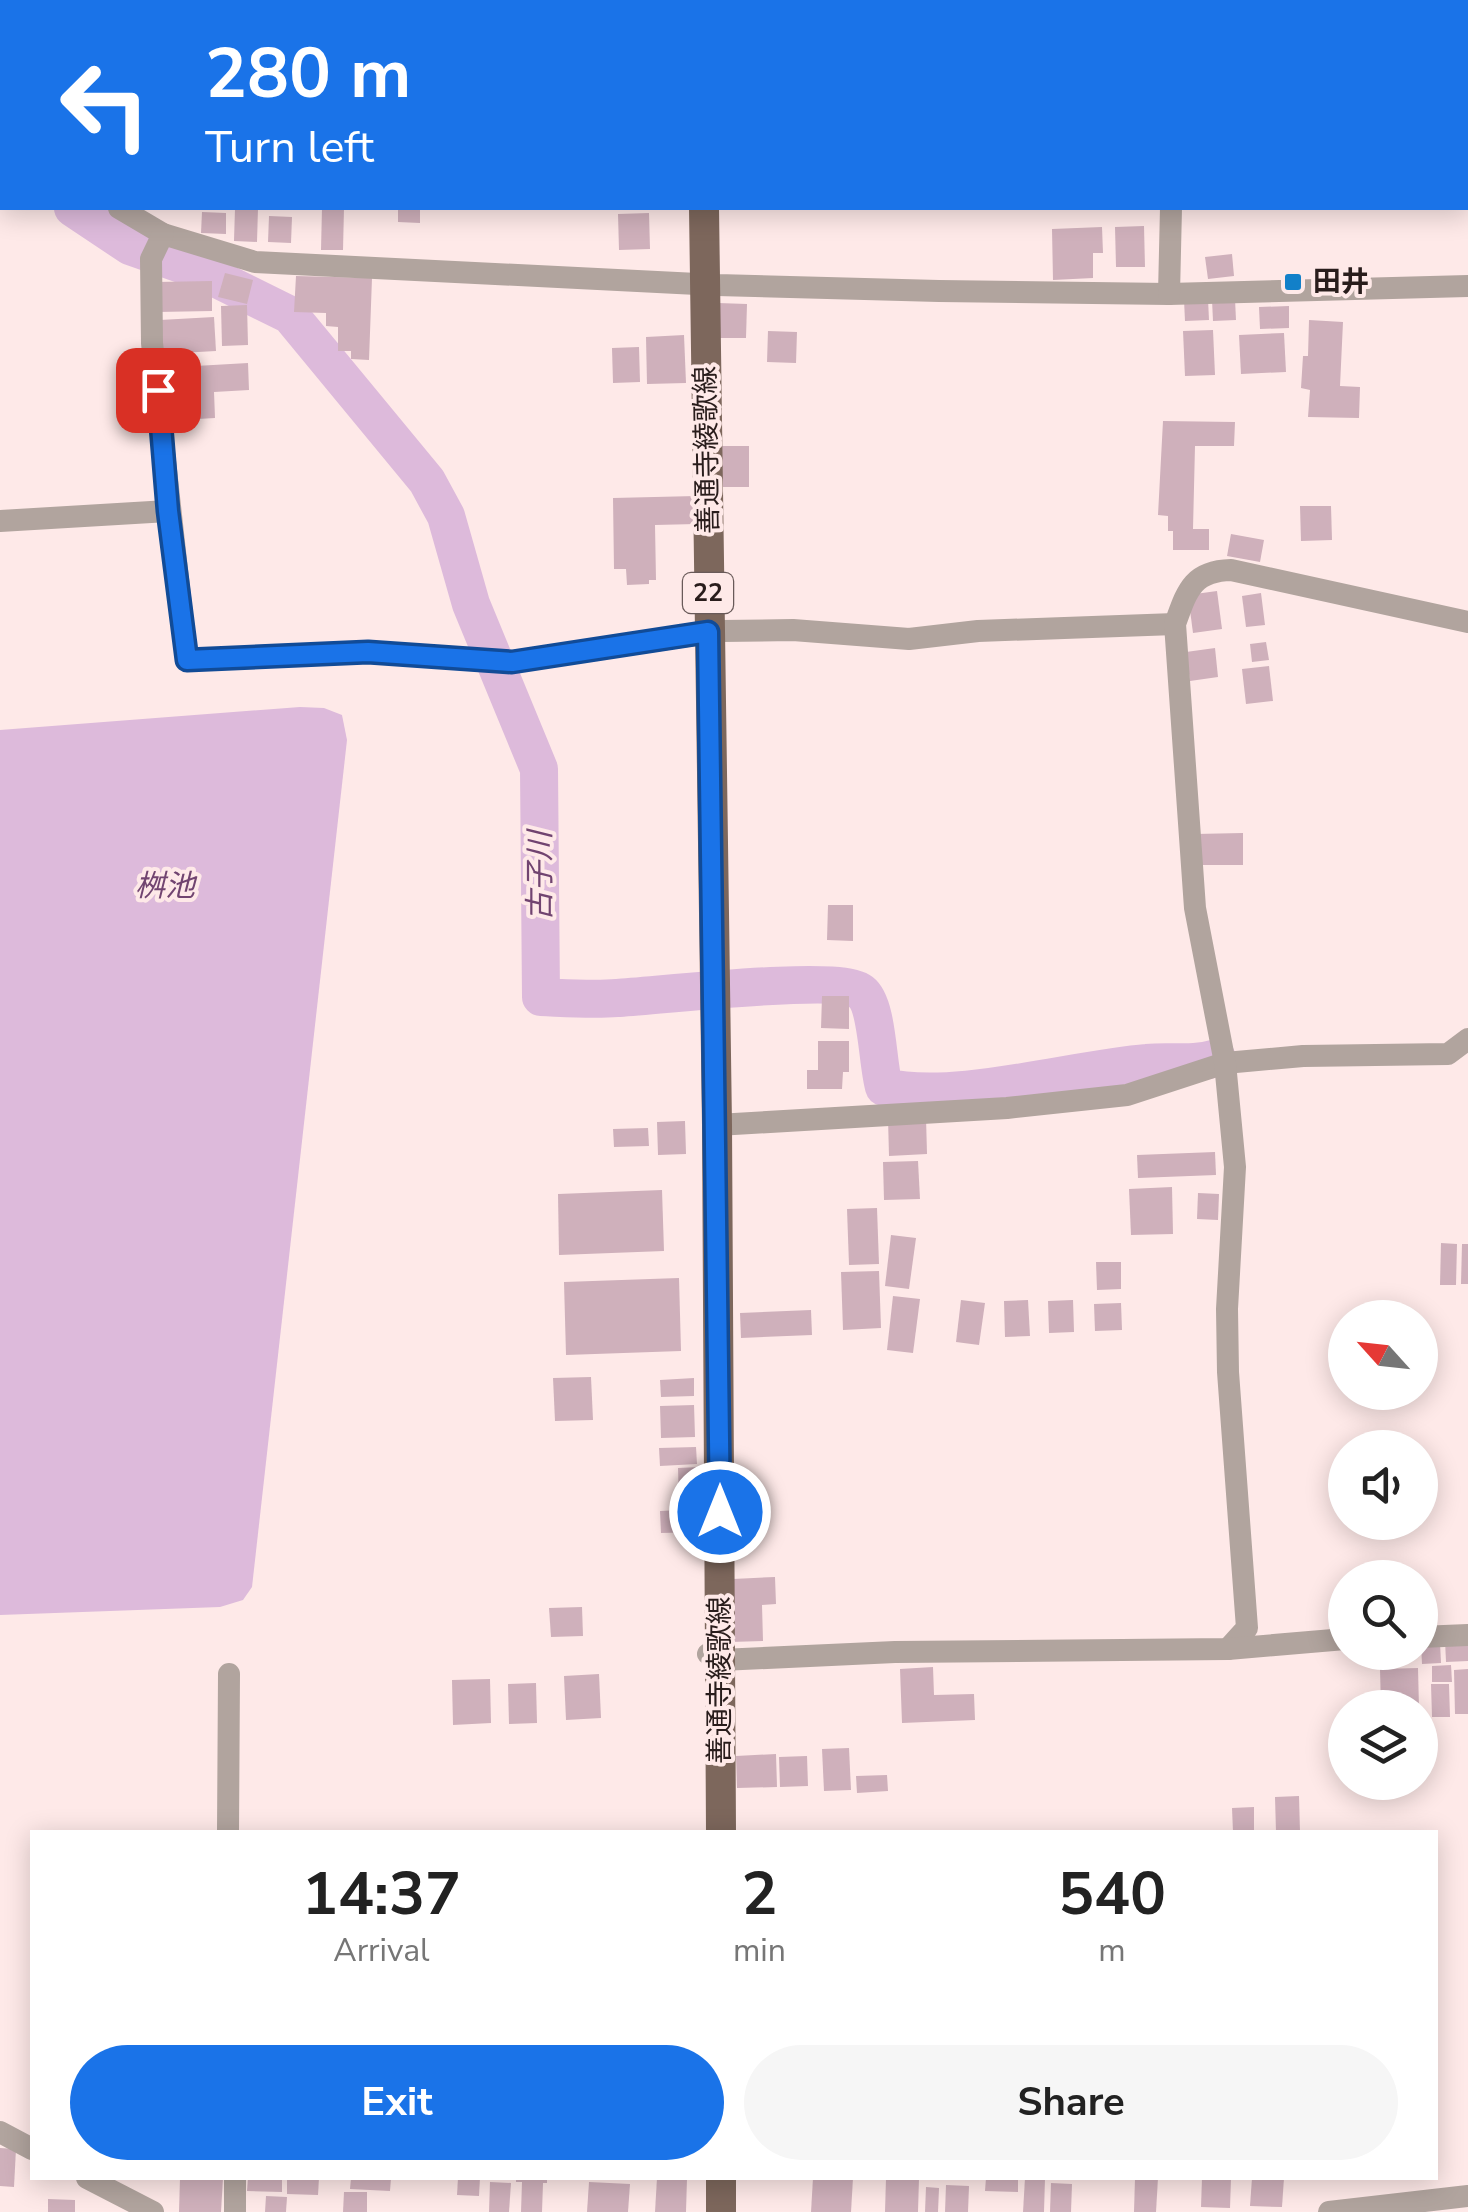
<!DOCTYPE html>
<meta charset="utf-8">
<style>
:root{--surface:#fff;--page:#f6f6f6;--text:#222;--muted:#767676;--accent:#1a73e8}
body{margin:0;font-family:"Nunito Sans","Noto Sans JP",sans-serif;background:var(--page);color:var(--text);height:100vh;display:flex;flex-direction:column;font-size:38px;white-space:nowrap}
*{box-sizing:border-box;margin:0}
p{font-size:32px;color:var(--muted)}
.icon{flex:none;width:55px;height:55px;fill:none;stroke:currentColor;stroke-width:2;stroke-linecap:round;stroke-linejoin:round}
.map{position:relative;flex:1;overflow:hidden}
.sheet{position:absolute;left:30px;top:1830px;width:1408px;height:350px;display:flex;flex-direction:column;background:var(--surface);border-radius:0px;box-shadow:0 5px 25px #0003}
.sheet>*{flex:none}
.banner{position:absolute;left:0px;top:0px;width:1470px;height:210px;box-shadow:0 5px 25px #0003;background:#1a73e8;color:#fff;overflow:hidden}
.needle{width:65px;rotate:297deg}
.fabs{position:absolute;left:1328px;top:1300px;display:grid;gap:20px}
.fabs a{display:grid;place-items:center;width:110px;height:110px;border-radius:50%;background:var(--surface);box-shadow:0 5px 25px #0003;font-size:50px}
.pin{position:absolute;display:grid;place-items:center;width:85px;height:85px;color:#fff;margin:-42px;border-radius:20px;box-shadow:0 5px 15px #0006}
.me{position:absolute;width:110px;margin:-55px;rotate:0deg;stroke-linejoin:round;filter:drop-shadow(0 0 8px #0008)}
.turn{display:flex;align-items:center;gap:35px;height:210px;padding:0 40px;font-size:45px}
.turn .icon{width:130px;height:130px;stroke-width:2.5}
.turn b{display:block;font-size:70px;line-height:85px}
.eta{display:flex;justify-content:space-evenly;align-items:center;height:170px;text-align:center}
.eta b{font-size:60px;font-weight:700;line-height:70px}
.button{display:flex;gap:20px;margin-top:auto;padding:20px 40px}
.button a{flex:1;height:115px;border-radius:60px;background:var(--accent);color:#fff;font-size:40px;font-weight:700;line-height:115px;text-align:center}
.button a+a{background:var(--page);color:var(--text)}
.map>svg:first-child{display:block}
</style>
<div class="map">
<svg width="1468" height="2212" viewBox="0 0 1468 2212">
<rect width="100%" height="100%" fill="#fee9e8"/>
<path fill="#ddbadb" d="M300,707L324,708L342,715L347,740L252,1587L243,1600L220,1607L0,1615V730Z"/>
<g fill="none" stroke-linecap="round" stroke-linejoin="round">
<g stroke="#ddbadb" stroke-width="38">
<path d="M0,166L2,167"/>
<path d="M73,208L130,246L201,271L290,315L427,481L446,516L471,604L539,769L541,997C566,998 592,1000 617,998C656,996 838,974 861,992C878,1005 877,1063 884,1087C954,1104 1072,1069 1147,1063C1174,1060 1189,1066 1217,1058"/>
</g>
</g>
<g fill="#cfb0bb">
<path d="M235,208H258L257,242L234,241Z"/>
<path d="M322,208H344L343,250H321Z"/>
<path d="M398,208H420V223L398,222Z"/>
<path d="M202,212L226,213V234L201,233Z"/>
<path d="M649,213L650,249L619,250L618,214Z"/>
<path d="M269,216L292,217L291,243L268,242Z"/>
<path d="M1144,226L1145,267H1116L1115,227Z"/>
<path d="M1102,227L1103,253H1093V278L1053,280L1052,229Z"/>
<path d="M1232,254L1234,276L1208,279L1205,257Z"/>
<path d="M225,273L253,280L247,304L218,297Z"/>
<path d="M296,276L372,278L369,360L351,359V351H338V327L326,326V313L294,312Z"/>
<path d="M212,281V311L157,312L156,282Z"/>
<path d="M1208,299L1209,320L1185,321L1184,300Z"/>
<path d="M1235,299L1236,320L1213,321L1212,300Z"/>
<path d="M718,303L747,304L746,338H717Z"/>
<path d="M247,305L248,345L222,346L221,306Z"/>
<path d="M1289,306V328L1260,329L1259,307Z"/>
<path d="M214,317L216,351L162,354L160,320Z"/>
<path d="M1309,320L1343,322L1340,386L1360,387L1359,418L1308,417L1310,390L1301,388L1303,356H1308Z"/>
<path d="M1213,330L1215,375L1185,376L1183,331Z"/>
<path d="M768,331L797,332L796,363L767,362Z"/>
<path d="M1284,333L1286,372L1241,374L1239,335Z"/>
<path d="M684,335L686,383L647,384L646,337Z"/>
<path d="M639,347L640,382L613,383L612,348Z"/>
<path d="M248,363L249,390L214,392L215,418L181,420L178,367Z"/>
<path d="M1163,421L1235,422L1234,446H1195L1193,529H1209V550H1173V531H1168V516L1158,515Z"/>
<rect x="722" y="446" width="27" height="41"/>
<path d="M696,496V524L655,525L656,580H649V584L627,585L626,569H614L613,498Z"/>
<path d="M1300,506H1331L1332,540L1301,541Z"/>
<path d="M1231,534L1264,540L1260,562L1227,556Z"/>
<path d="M1217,591L1222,629L1193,633L1188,595Z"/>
<path d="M1261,593L1265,625L1246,627L1242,596Z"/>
<path d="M1266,642L1269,660L1252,662L1250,644Z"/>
<path d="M1215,648L1218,677L1190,681L1186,652Z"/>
<path d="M1269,666L1273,701L1246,704L1242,669Z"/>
<path d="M1243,833V865H1195V834Z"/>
<path d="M828,905H853V941L827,940Z"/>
<path d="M822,996H849V1029L821,1028Z"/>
<path d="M818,1041H849V1072H843L842,1089H807V1070H818Z"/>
<path d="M926,1117L927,1154L889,1156L888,1118Z"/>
<path d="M685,1121L686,1154L658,1155L657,1122Z"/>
<path d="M648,1128L649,1146L614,1147L613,1129Z"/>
<path d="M1215,1152L1216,1175L1138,1178L1137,1155Z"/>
<path d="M918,1161L920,1199L884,1200L883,1162Z"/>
<path d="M1172,1187L1173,1234L1131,1235L1129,1189Z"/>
<path d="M662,1190L664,1251L559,1255L558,1194Z"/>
<path d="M1198,1193L1219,1194L1218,1220L1197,1219Z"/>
<path d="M877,1208L879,1264L849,1265L847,1209Z"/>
<path d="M891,1235L916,1238L909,1289L885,1286Z"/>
<path d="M1441,1243L1457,1244L1456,1285H1440Z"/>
<path d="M1462,1244H1468V1284H1461Z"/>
<path d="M1096,1262H1121V1289L1097,1290Z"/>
<path d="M879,1271L881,1328L843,1330L841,1272Z"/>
<path d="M679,1278L681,1351L566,1355L564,1282Z"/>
<path d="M893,1296L920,1299L913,1353L887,1350Z"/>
<path d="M961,1300L985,1303L979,1345L956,1342Z"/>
<path d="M1028,1300L1030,1336L1005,1337L1004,1301Z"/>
<path d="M1073,1300L1074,1332L1049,1333L1048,1301Z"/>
<path d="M1121,1303L1122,1330L1095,1331L1094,1304Z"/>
<path d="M811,1310L812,1335L741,1338L740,1313Z"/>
<path d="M591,1377L593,1420L555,1421L553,1378Z"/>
<path d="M694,1378V1396L661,1397L660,1380Z"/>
<path d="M694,1405L695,1437L661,1438L660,1406Z"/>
<path d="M696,1447L697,1464L660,1466L659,1448Z"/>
<path d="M700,1467L701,1504H679L678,1468Z"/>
<path d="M701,1509L702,1532L661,1533L660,1511Z"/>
<path d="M775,1577L776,1604L762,1605L763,1641L730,1642L733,1579Z"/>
<path d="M582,1607L583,1636L551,1637L549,1608Z"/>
<path d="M1468,1639V1661L1446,1662L1445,1640Z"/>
<path d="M1440,1643L1441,1663L1422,1664L1421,1644Z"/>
<path d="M1451,1665L1452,1682H1432V1666Z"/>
<path d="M933,1667L934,1695L974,1694L975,1720L902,1723L900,1669Z"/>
<path d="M1418,1668L1419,1708H1381L1380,1669Z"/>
<path d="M1468,1669V1714H1455L1454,1670Z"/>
<path d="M599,1674L601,1718L566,1720L564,1676Z"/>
<path d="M490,1679L491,1723L453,1725L452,1680Z"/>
<path d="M536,1683L537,1723L509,1724L508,1684Z"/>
<path d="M1431,1684H1449L1450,1717H1432Z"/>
<path d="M849,1748L851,1790L824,1791L822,1749Z"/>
<path d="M776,1754L777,1787L737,1788L736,1756Z"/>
<path d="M807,1756L808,1786L780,1787L779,1757Z"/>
<path d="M887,1775L888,1791L857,1793L856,1776Z"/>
<path d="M1299,1796L1300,1832H1276L1275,1797Z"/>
<path d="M1254,1807V1832H1233L1232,1808Z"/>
<path d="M0,2148L16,2149L14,2187L0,2186Z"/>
<path d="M180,2178H223L221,2212H179Z"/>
<path d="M248,2178H282V2192L247,2191Z"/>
<path d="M287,2178H319L318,2195L287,2194Z"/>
<path d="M351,2178H391L390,2191L350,2189Z"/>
<path d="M458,2178H480L479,2196L457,2195Z"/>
<path d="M516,2178H547V2183H543L542,2212H521L522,2182H516Z"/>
<path d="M657,2178H687L686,2212H655Z"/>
<path d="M813,2178H853L851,2212H811Z"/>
<path d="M886,2178H919L918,2212H885Z"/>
<path d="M986,2178H1018V2192L985,2191Z"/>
<path d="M1025,2178H1045L1044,2212H1023Z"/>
<path d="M1135,2178H1158L1156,2212H1134Z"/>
<path d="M1202,2178H1231L1230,2208L1201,2207Z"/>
<path d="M1252,2178H1284L1282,2207L1250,2206Z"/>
<path d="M490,2182L511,2183L509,2212H489Z"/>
<path d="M589,2182L630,2184L628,2212H587Z"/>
<path d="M1051,2183L1072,2184L1071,2212H1050Z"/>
<path d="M946,2185L969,2186L968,2212H945Z"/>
<path d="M926,2187L939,2188L938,2212H925Z"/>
<path d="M344,2192H367V2212H343Z"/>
<path d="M266,2196L287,2197L286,2212H265Z"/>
<path d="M48,2199L75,2200V2212H48Z"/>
</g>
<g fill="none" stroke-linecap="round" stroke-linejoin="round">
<g stroke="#b1a49e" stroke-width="22">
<path d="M1169,0V2"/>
<path d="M798,2L826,0"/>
<path d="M0,126L2,127"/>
<path d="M119,208L163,234L255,262L717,285L939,291L1169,294L1468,286"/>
<path d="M163,234L151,259L152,343L187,660L368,652L512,662L721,631L793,630L909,639L978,631L1175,624"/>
<path d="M1169,294L1171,208"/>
<path d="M0,521L168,511"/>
<path d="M717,1125L1007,1108L1127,1095L1225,1063L1303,1056L1448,1054L1468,1039"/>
<path d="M1420,1637L1468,1635"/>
<path d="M1228,1649L1247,1628L1228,1372L1227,1309L1235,1167L1225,1063L1195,908L1175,624C1187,591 1192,571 1231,570L1468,622"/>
<path d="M708,1654L721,1660L895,1652L1228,1649L1345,1639"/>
<path d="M228,1832L229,1674"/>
<path d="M0,2132L32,2149"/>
<path d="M87,2178L153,2212"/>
<path d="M235,2212V2178"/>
<path d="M1329,2212L1468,2196"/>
</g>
<g stroke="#7d675c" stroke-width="30">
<path d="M701,2V0"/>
<path d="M704,208L717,1125L721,1832"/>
<path d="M721,2212V2178"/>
</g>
</g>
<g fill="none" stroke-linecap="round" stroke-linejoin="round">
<g stroke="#114b97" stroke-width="25">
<path id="route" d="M158,390L168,511L187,660L368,652L512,662L708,632L720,1512"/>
</g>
<use href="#route" stroke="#1a73e8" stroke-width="18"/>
</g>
<rect fill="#1280c9" stroke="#fee9e8" stroke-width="4" x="1283" y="272" width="20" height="20" rx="5"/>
<g text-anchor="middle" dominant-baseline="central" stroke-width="8" stroke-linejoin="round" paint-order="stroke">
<rect fill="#fee9e8" stroke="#695a59" stroke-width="2.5" x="683" y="573" width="50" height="40" rx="8"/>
<g font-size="25" font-weight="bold" fill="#291d1c">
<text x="708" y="593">22</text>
</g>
<g font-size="28" font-weight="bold" fill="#291d1c" stroke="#fee9e8" text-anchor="start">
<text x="1313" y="282">田井</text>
</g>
<g font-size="28" fill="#291d1c" stroke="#fee9e8">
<text transform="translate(707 450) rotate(-91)">善通寺綾歌線</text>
<text transform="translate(720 1680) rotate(-90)">善通寺綾歌線</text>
</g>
<g font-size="30" font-style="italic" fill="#714470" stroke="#fee9e8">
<text transform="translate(540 876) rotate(-90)">古子川</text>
<text x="165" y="886">桝池</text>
</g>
</g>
</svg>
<div class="fabs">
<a><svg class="needle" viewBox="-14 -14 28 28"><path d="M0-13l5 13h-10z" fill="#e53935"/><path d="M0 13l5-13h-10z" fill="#767676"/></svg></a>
<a><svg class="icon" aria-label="sound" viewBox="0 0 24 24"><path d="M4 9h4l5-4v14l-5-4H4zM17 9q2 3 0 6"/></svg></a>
<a><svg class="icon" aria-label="search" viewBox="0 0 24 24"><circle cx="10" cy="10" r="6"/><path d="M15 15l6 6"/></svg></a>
<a><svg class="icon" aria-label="layers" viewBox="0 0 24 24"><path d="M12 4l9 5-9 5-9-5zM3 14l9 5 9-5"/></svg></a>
</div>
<div class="pin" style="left:158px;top:390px;background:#d93025"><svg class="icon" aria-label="arrive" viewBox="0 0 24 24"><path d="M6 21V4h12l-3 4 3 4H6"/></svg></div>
<svg class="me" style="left:720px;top:1512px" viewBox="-20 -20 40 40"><circle r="17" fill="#1a73e8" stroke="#fff" stroke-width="3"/><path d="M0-11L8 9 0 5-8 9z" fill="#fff"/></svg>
<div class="banner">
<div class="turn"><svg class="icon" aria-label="left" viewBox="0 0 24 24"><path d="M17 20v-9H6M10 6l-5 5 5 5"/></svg><div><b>280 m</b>Turn left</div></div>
</div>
<section class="sheet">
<div class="eta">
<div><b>14:37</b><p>Arrival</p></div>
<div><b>2</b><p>min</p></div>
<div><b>540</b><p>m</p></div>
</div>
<div class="button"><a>Exit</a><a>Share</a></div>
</section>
</div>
